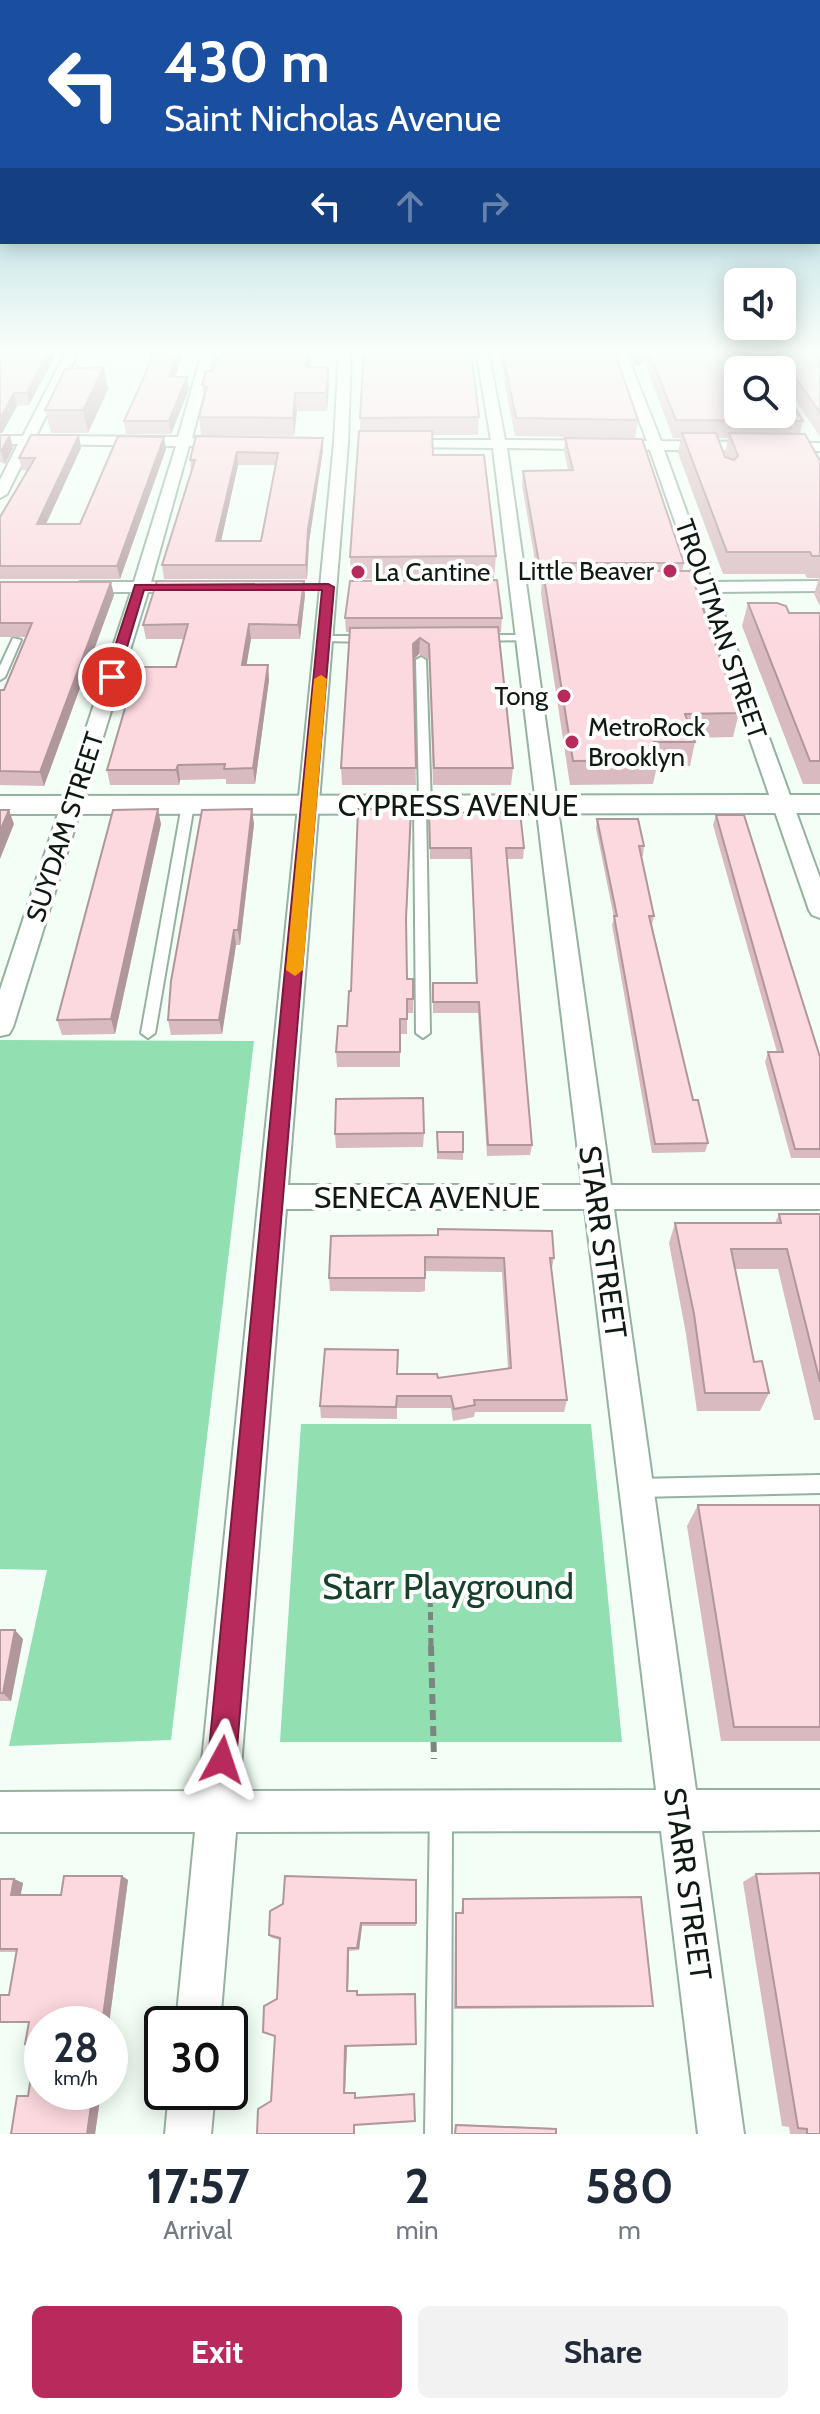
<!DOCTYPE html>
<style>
:root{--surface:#fff;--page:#f2f2f3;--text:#1f2937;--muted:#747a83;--accent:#b82a5c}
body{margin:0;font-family:Cabin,sans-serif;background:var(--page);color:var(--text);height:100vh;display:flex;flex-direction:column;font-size:30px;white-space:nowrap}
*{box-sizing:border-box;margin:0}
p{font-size:26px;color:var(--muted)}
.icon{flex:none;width:44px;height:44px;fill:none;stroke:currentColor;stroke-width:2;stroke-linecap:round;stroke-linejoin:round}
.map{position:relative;height:2134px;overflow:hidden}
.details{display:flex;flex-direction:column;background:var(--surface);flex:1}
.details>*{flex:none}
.hud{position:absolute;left:0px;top:0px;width:820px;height:244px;box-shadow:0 4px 20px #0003;background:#1a4fa0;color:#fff;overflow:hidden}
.tools{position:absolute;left:724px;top:268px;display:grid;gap:16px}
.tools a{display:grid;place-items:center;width:72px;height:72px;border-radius:12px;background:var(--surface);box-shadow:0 4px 20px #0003;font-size:40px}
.speed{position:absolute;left:24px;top:2006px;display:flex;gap:16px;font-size:40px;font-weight:700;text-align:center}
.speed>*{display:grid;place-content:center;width:104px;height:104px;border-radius:50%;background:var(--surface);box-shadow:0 4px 20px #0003;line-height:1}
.speed small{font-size:20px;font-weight:400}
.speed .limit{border:4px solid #111;border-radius:12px;background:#fff;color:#111}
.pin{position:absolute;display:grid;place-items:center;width:68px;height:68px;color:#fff;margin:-34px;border:4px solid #fff;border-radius:50%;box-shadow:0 2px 8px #0007}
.me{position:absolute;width:88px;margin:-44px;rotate:5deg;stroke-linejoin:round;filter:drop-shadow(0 0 6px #0008)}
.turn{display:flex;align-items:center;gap:28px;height:168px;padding:0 32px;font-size:36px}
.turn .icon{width:104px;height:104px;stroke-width:2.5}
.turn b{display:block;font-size:56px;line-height:68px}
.lanes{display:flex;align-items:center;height:76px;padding:0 32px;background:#0003;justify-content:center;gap:40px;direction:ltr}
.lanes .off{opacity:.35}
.eta{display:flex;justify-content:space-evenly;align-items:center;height:136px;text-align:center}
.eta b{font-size:48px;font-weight:800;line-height:56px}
.primary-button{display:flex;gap:16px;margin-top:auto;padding:16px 32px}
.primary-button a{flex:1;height:92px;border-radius:12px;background:var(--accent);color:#fff;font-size:32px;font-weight:800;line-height:92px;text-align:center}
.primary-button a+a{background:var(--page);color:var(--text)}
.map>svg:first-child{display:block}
</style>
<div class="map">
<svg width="820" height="2134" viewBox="0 0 820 2134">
<rect width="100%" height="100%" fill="#f2fef6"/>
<g fill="#92dfb2">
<path d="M0,1040L254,1041L171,1740L9,1746L47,1570L0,1569Z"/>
<path d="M301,1424H591L622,1742H280Z"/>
</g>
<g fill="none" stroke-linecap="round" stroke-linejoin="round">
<g stroke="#95b2a0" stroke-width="4">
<g id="service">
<path d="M523,635L528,638L526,640L483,641L478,638L483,635Z"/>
<path d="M321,636H367L372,639L367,642L324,641L321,640Z"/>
<path d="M13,638L21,640L5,677L0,680V666Z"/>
<path d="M421,657L426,660L431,804L426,807L430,1033L423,1038L416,1033L414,804L419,801L416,660Z"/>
<path d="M188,802L194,805L155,1033L148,1038L141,1033L182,805Z"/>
<path d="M820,1475V1493L636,1497L629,1494L627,1488L629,1482L636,1479Z"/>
<path d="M441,1801L449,1804L452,1812L451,2134H425L430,1812L433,1804Z"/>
</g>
</g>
<g stroke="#95b2a0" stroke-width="4">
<g id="minor">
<path d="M67,350H79L36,436L178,437L203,350H215L192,438H228L235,442L228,446H189L151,582H188L196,587L188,592H148L13,1027L9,1034L0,1036V990L131,592H80L72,587L80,582H134L176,446L32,444L7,494L0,498V480L18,444H0V436H23Z"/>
<path d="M339,350H351L348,443L288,1185H582L493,448L400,447L393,443L395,440H491L476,350H488L505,440L647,441L613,350H625L661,441L820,443V451L664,450L712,582L820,581V591L716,592L820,878V918L812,915L809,910L699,592H660L652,587L660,582H696L650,450L507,448L611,1185H820V1209H614L696,1790H820V1830L702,1831L744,2134H698L661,1831L236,1832L220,2024H176L195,1832H0V1792L199,1791L315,638L334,443ZM286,1209H585L656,1790L239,1791Z"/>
<path d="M169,2092H215L211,2134H165Z"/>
</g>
</g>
<g stroke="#95b2a0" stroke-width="4">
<path id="secondary" d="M820,795V813L0,814V796Z"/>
</g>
<path stroke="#7b867f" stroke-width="5" stroke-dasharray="8 5" stroke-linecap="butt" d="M430,1586L431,1648"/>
<path stroke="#7b867f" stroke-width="6" stroke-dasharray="10 6" stroke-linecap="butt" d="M431,1646L434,1759"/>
<use href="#service" fill="#fff" fill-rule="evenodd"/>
<use href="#minor" fill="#fff" fill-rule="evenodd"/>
<use href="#secondary" fill="#fff" fill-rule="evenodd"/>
</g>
<g fill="#d9bac0" fill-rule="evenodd">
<path d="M0,350H58L29,405L17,406L2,433Z"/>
<path d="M154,350H184L175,377L189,389L171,434H126L124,421L144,377Z"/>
<path d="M222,350H312L310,367H328L329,384L327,411H297L294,436L201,435L199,417L204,400L202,385L213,371L220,358Z"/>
<path d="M361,350H471L479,417L478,435H432L433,455L496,556L494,578L351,579L350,557L360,431L363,363H361Z"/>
<path d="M498,350H618L620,355L619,365L638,420L635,438L515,436Z"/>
<path d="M628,350H759L762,355H767L764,350H820V437L788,388H783L803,421L800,434L820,461V606L814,594L819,578H807L805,574H723L678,453L681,438H673L645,363L635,366ZM718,438H728L725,453L726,457Z"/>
<path d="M108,389L88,433H51L45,410Z"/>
<path d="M0,435H10L13,448L5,464L0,462Z"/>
<path d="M323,438V450L309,542L307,579H164L162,565L191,471L190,460ZM238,465H275L261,541H221Z"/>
<path d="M565,438L684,563L682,571L739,713L733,737L694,738L695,742L690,766H657L653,784L570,785L541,594L542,578H538L522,485L523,471L568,470L564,452Z"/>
<path d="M81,448L46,524H80L166,449L120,579H0V517L27,470H22L19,458Z"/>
<path d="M0,582L114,595L44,786L0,785V690H4L26,637H0Z"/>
<path d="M305,595L300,639H251L246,665H268L269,680L255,784H226V779L180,780L179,785H110L107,770L176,667L184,639H146L143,625Z"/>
<path d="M748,603L789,613H820V784H803L742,626Z"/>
<path d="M345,618H502L501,632H499L513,768L511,785H433L429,660L419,654L413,660L416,785H342L341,768L350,632H346Z"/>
<path d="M429,813L524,848L523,859H507L532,1145L530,1155L487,1156L478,1013H433V983H476L471,859H430Z"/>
<path d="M716,815L820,1057V1158H791L765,1062L768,1052H777L713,825Z"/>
<path d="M597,819L644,846L643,856H641L654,916L652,925L693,1100L708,1143L705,1152L652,1153L612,925L614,918L596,828Z"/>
<path d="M161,824L115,1034L62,1035L57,1020Z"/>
<path d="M254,824L240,945H236L222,1034L171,1035L168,1020Z"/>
<path d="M411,824L406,931L407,979H413V1013H407V1034H400V1067H337L336,1052L347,1026L351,991Z"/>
<path d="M437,1132L463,1152V1160L437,1159Z"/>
<path d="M424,1133L423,1147L336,1148L335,1134Z"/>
<path d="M779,1214H820V1420H814L778,1269H735L754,1362L769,1393L760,1411H697L686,1334L669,1243L675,1223H775Z"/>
<path d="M331,1236L554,1258L551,1272L567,1400L564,1412H475L474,1417L453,1421L451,1408H397V1419L321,1418L320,1406L398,1374L438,1378L508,1369L502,1272L425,1271V1291L421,1292L330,1291L329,1278Z"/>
<path d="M698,1505H820V1741H721L687,1526Z"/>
<path d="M0,1630L23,1639L11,1701H0Z"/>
<path d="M756,1874L820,2134H790L789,2127L782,2126L743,1882Z"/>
<path d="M122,1876L128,1880L109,2024H42V2092H101L95,2134L28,2096L36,2045L28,2023H0V1995H9L16,1952H0V1879H14L23,1883L20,1895H61Z"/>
<path d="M416,1880V1926H362L359,1950L349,1951L348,1991L358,1993V1995L415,1994L416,2045L347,2046L345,2092L356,2093V2097L415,2121L271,2101L280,1940L272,1938L269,1935Z"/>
<path d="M463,1899L653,2006L647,2007L454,2009L455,1916L456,1913H461Z"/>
<path d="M455,2124L553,2128L556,2129V2134H455Z"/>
</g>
<g fill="#b0979c">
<path d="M49,350H58L29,405L27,393Z"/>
<path d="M178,350H184L171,389L169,377Z"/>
<path d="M309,350H312L307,384L306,367Z"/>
<path d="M637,350H646L645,363L635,366Z"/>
<path d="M104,367L108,389L88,433L83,410Z"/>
<path d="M328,367L329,384L327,411L326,393Z"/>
<path d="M187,377L189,389L171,434L169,421Z"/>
<path d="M14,393L17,406L2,433H0V419Z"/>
<path d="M295,393L297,411L294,436L293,418Z"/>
<path d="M10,435L13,448L5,464L1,451Z"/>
<path d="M79,435L81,448L40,537L37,524Z"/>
<path d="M164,437L166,449L120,579L117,566Z"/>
<path d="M323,438V450L309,542L307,579L306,565L308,529Z"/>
<path d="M237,452L238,465L218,555L216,541Z"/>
<path d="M304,581L305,595L300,639L298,625Z"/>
<path d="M111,582L114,595L44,786L40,772Z"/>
<path d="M249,624L251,639L244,680L242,665Z"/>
<path d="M420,638L419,654L413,660V644Z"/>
<path d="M268,665L269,680L255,784L253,768Z"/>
<path d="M178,765L180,780L179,785L176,770Z"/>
<path d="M158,809L161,824L115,1034L111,1019Z"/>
<path d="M252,809L254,824L240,945L238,930Z"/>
<path d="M9,810L14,824L0,859V831Z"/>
<path d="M234,930L236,945L222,1034L219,1020Z"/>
<path d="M15,1630L23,1639L11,1701L3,1693Z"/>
<path d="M122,1876L128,1880L109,2024H102Z"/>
<path d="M14,1879L23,1883L20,1899L11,1895Z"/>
<path d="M361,1923L362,1926L359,1950L357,1948Z"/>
<path d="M348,1948L349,1951L348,1993L347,1991Z"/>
<path d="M345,2046H347L345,2092L344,2093Z"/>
<path d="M93,2092H101L95,2134H87Z"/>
</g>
<g fill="#fcd8df" stroke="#b0979c" stroke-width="2" fill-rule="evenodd">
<path d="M0,350H49L27,393H14L0,419Z"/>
<path d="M154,350H178L169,377H187L169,421H124L144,377Z"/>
<path d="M222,350H309L306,367H328L326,393H295L293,418L199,417L207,387L202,385L206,371H213L217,358H220Z"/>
<path d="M364,350H471L479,417L360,418Z"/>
<path d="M502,350H618L620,355L616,356L638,420L516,418Z"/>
<path d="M648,350H759L762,355H779L778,350H820V413L791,371L784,370L783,388L803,421L676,420ZM738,370H782V414H738Z"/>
<path d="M104,367L83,410H45L65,369Z"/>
<path d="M359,431H432L433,455H484L496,556L350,557Z"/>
<path d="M682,433H716L725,457L734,460L738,456L729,433L805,434L820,461V556H812L810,552H727Z"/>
<path d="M0,435H10L1,451H0Z"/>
<path d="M31,435H79L37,524H80L118,436L164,437L117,566H0V517L35,458H19Z"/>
<path d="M196,436L323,438L308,529L306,565H162L195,460H190ZM237,452L278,453L261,541H216Z"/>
<path d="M565,438L642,439L684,563H539L523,471L573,470Z"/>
<path d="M543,571H690L739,713L685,714L695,742H654L658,760L573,761Z"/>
<path d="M497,580L502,618H345L350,581Z"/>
<path d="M157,581H304L298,625L249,624L242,665H268L253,768L224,769L225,764L178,765L176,770H107L137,667H176L188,624L143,625Z"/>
<path d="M0,582H111L40,772L0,771V690H4L32,623H0Z"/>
<path d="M748,603H777L786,606L789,613H820V761H810Z"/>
<path d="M498,627L513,768H434L429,644L420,638L413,644L416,768H341L350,628Z"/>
<path d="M158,809L111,1019L57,1020L113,810Z"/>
<path d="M252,809L238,930H234L219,1020H168L171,981L202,810Z"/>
<path d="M358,809H411L406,919L407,979H413V999H407V1019H400V1052H336L338,1026H347L349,991H351Z"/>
<path d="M0,810H9L0,831Z"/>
<path d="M520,812L524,848H506L532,1145H488L479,1002H433V983H477L471,848H430L429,813Z"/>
<path d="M716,815H744L820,1057V1149H795L768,1052H783Z"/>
<path d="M597,819H638L644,846H639L654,916H649L693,1100H698L708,1143L655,1144L614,916H617Z"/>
<path d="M423,1098L424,1133L335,1134L336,1099Z"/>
<path d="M437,1132H463V1152H438Z"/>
<path d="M779,1214H820V1382L787,1249H731L754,1362L762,1361L769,1393H705L694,1314L675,1223H781Z"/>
<path d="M438,1229L552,1231L554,1258H550L567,1400H474L475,1405L454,1409L451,1396H397L396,1407L320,1406L325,1349L398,1350L397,1374H437L438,1378L511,1368L504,1258L425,1257V1278H329L331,1236L438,1235Z"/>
<path d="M698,1505H820V1727H734Z"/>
<path d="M0,1630H15L3,1693H0Z"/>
<path d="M820,1873V2134H807V2129L798,2128L756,1874Z"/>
<path d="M64,1876H122L102,2024H42V2092H93L87,2134H11L17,2096H28L36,2045L25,2044L29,2022H0V1995H9L17,1949H0V1879H14L11,1895H61Z"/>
<path d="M285,1876L416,1880V1923H361L357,1948H348L347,1991H357V1995L415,1994L416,2044L345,2046L344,2093H355V2098L414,2094L415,2121L354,2125V2134H257L258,2109L271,2101L275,2036L263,2032L264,2006L277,1999L280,1938L269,1935L270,1911L283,1904Z"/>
<path d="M641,1897L653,2006L456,2007V1913H463V1899Z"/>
<path d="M456,2125L556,2129V2134H455Z"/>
</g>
<linearGradient id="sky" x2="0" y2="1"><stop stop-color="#6cb6c0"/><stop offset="0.54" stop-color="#f9fffb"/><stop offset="1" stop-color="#f9fffb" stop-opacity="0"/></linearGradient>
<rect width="820" height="649" fill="url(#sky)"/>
<path fill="#b82a5c" stroke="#781b3c" stroke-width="2" d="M328,584L334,587L236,1760L232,1770L222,1774L212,1770L208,1760L322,590H144L118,677L112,681L105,677L135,585Z"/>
<path fill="#f59e0b" d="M321,675L327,679L303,970L295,976L286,970L314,679Z"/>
<g fill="#b82a5c" stroke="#fff" stroke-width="3">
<circle cx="670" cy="571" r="8"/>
<circle cx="358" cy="572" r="8"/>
<circle cx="564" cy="696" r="8"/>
<circle cx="572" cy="742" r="8"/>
</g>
<g text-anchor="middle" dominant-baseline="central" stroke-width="8" stroke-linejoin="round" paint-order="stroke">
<g font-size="26" fill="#0f1a13" stroke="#fff" text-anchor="end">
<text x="654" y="571">Little Beaver</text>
<text x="374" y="572" text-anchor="start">La Cantine</text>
<text x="548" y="696">Tong</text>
<text x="588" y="727" text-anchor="start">MetroRock<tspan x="588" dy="30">Brooklyn</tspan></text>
</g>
<g font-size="26" fill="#0f1a13" stroke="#fff">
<text transform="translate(721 629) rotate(71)">TROUTMAN STREET</text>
<text transform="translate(65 827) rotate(-72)">SUYDAM STREET</text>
</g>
<g font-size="30" fill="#0f1a13" stroke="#fff">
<text x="458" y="805">CYPRESS AVENUE</text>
<text x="427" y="1197">SENECA AVENUE</text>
<text transform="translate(603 1242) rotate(82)">STARR STREET</text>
<text transform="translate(688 1884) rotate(82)">STARR STREET</text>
</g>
<g font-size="36" fill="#16422b" stroke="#fff">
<text x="448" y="1586">Starr Playground</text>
</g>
</g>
</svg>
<div class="tools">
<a><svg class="icon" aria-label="sound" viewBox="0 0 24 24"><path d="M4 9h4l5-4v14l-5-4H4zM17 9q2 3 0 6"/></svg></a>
<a><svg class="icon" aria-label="search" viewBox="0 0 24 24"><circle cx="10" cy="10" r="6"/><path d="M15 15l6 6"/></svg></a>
</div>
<div class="speed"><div>28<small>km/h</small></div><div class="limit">30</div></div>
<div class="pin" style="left:112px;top:677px;background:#d93025"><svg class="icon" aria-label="arrive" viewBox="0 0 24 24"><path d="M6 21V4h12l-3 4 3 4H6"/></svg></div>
<svg class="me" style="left:222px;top:1760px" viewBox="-20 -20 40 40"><path d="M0-17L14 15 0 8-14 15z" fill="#b82a5c" stroke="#fff" stroke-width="4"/></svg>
<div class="hud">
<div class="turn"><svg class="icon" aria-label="left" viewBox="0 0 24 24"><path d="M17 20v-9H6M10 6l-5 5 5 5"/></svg><div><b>430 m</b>Saint Nicholas Avenue</div></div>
<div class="lanes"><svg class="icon" aria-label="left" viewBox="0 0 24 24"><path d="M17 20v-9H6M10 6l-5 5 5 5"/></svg><svg class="icon off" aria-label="ahead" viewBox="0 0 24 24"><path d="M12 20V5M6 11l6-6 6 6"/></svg><svg class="icon off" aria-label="right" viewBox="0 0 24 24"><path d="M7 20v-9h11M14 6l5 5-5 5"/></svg></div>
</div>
</div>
<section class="details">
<div class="eta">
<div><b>17:57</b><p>Arrival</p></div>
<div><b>2</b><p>min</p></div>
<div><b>580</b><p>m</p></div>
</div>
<div class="primary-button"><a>Exit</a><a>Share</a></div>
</section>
